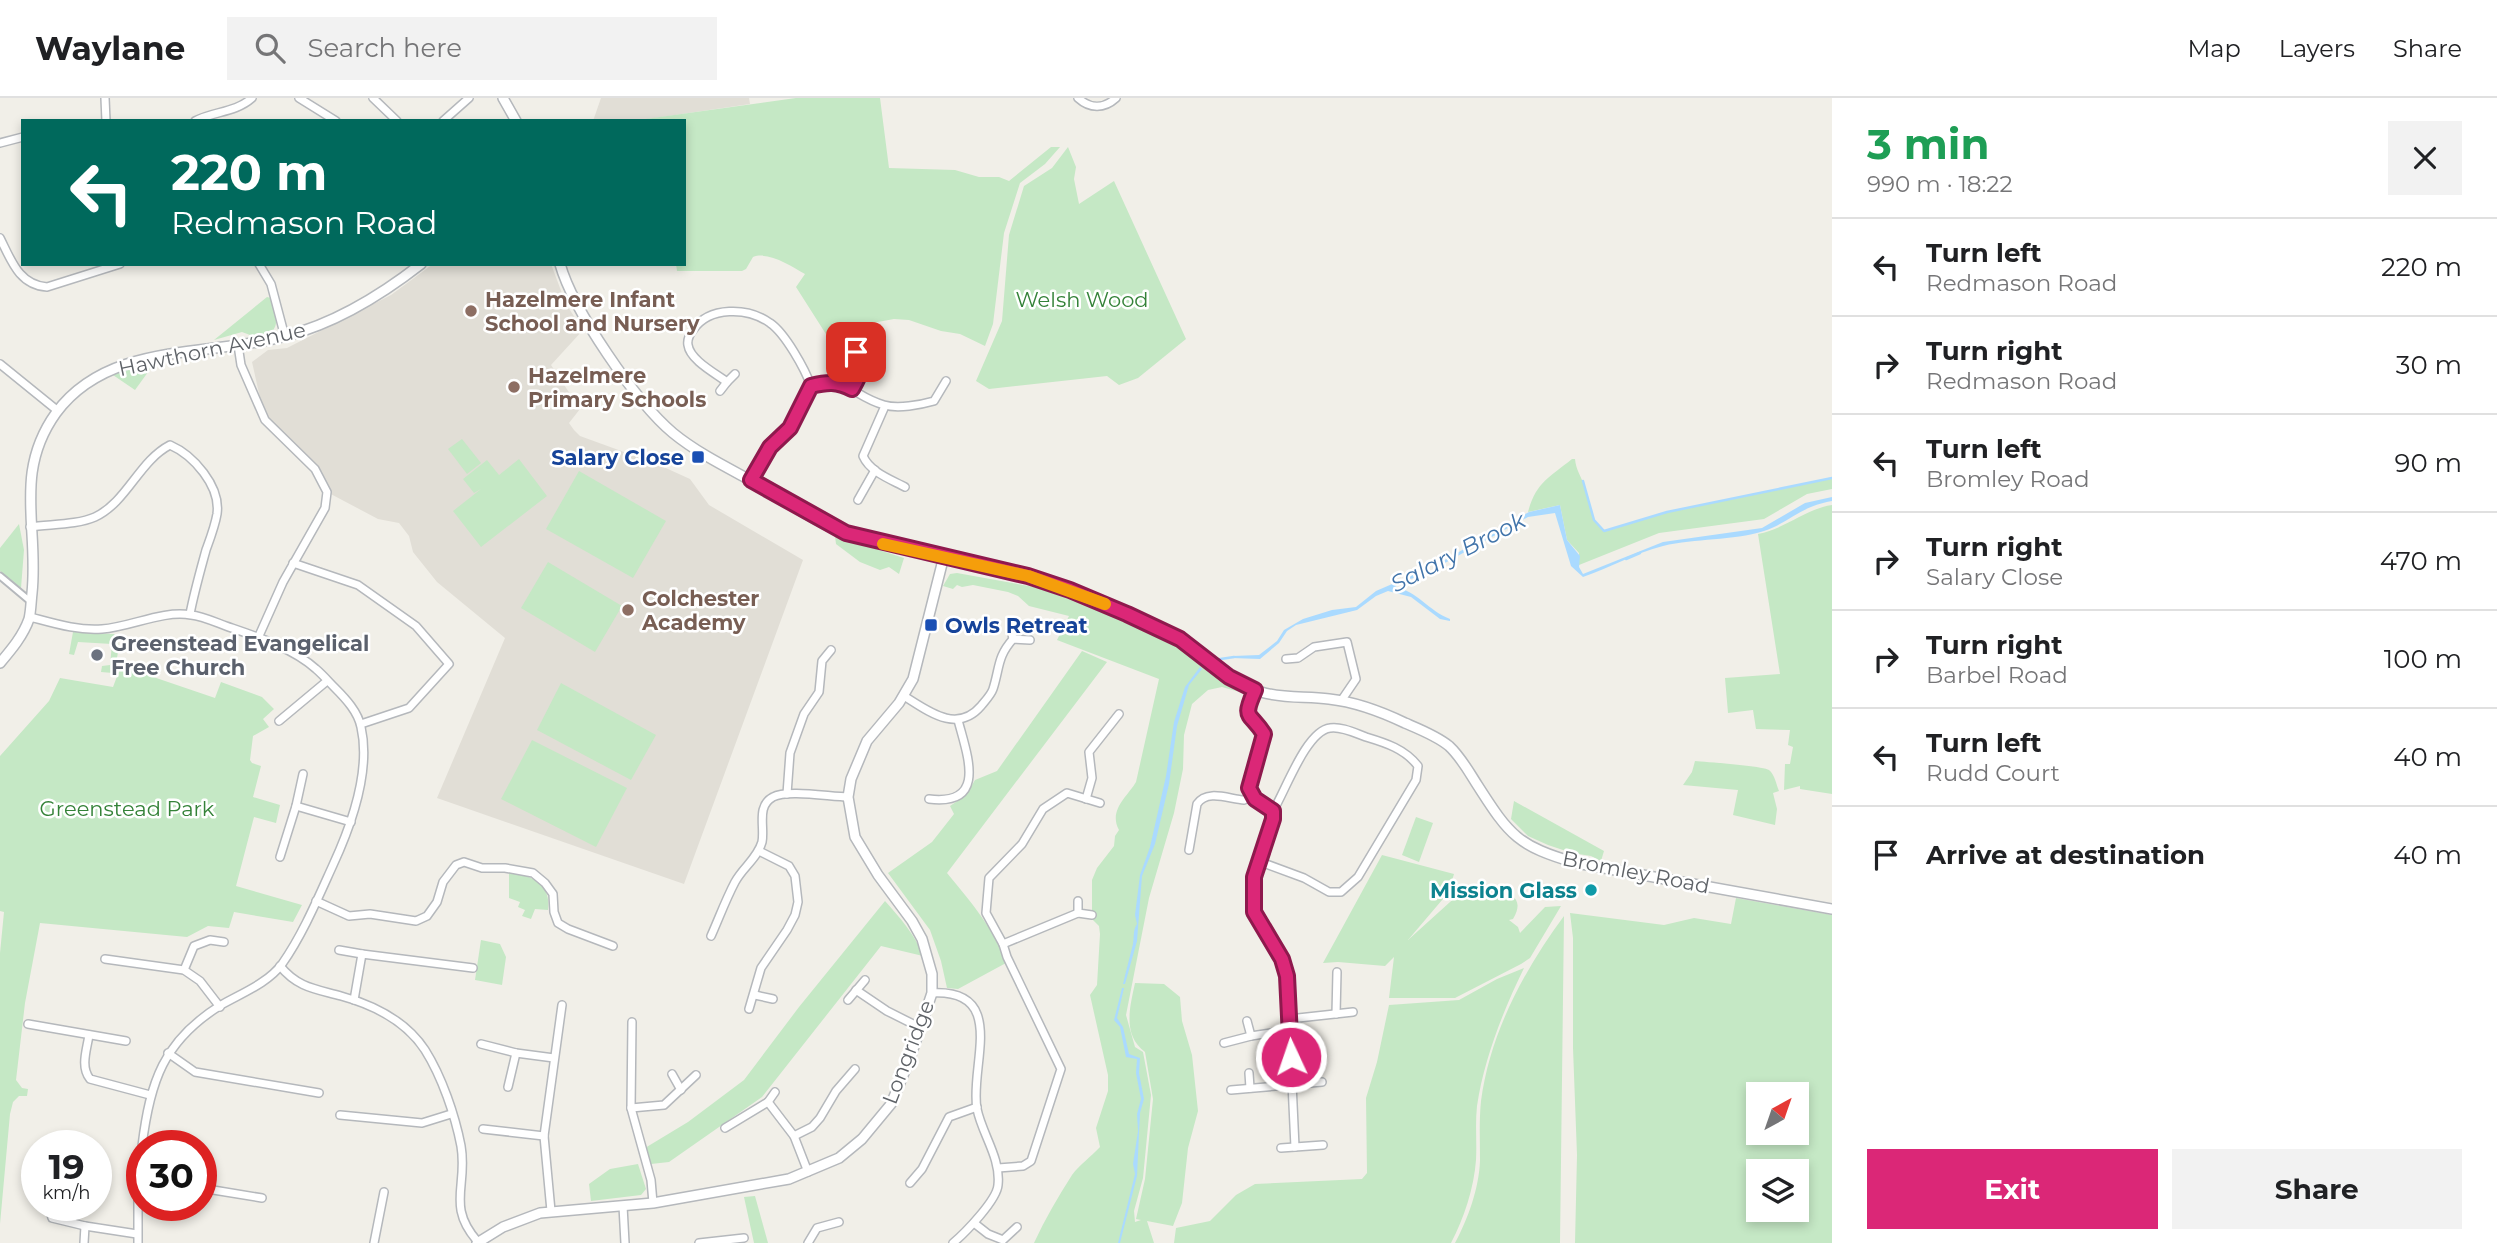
<!DOCTYPE html>
<meta charset="utf-8">
<style>
:root{--surface:#fff;--page:#f2f2f2;--text:#202124;--muted:#757577;--line:#e0e0e0;--accent:#db2777}
body{margin:0;font-family:Montserrat,sans-serif;background:var(--page);color:var(--text);height:100vh;display:flex;flex-direction:column;font-size:26px;white-space:nowrap}
*{box-sizing:border-box;margin:0}
p{font-size:23px;color:var(--muted)}
.icon{flex:none;width:38px;height:38px;fill:none;stroke:currentColor;stroke-width:2;stroke-linecap:round;stroke-linejoin:round}
.map{position:relative;flex:1;overflow:hidden}
.side{display:flex;flex-direction:column;background:var(--surface);width:665px}
.side>*{flex:none}
.guide{position:absolute;left:21px;top:21px;width:665px;height:147px;border-radius:0px;box-shadow:0 4px 10px #0003;background:#00695c;color:#fff;overflow:hidden}
.needle{width:46px;rotate:40deg}
.fabs{position:absolute;left:1746px;top:984px;display:grid;gap:14px}
.fabs a{display:grid;place-items:center;width:63px;height:63px;border-radius:0px;background:var(--surface);box-shadow:0 4px 10px #0003;font-size:35px}
.speed{position:absolute;left:21px;top:1032px;display:flex;gap:14px;font-size:35px;font-weight:700;text-align:center}
.speed>*{display:grid;place-content:center;width:91px;height:91px;border-radius:50%;background:var(--surface);box-shadow:0 4px 10px #0003;line-height:1}
.speed small{font-size:18px;font-weight:400}
.speed .limit{border:10px solid #d22;background:#fff;color:#111}
.pin{position:absolute;display:grid;place-items:center;width:60px;height:60px;color:#fff;margin:-30px;border-radius:14px;box-shadow:0 4px 10px #0006}
.me{position:absolute;width:77px;margin:-38px;rotate:357deg;stroke-linejoin:round;filter:drop-shadow(0 0 5px #0008)}
.turn{display:flex;align-items:center;gap:24px;height:147px;padding:0 35px;font-size:32px}
.turn .icon{width:91px;height:91px;stroke-width:2.5}
.turn b{display:block;font-size:49px;line-height:60px}
.round{display:grid;place-items:center;flex:none;width:74px;height:74px;border-radius:0px;background:var(--page)}
.headline{display:flex;align-items:center;justify-content:space-between;height:119px;padding:0 35px}
h1{font-size:42px;font-weight:700;line-height:52px;color:#1e9e55}
.button{display:flex;gap:14px;margin-top:auto;padding:14px 35px}
.button a{flex:1;height:80px;border-radius:0px;background:var(--accent);color:#fff;font-size:28px;font-weight:700;line-height:80px;text-align:center}
.button a+a{background:var(--page);color:var(--text)}
ul{padding:0;list-style:none}
li{display:flex;align-items:center;gap:21px;height:98px;padding:0 35px;border-top:2px solid var(--line)}
li div{flex:1}
li b{display:block;font-size:26px}
li em{font-style:normal}
header{display:flex;align-items:center;gap:42px;box-sizing:border-box;height:98px;padding:0 35px;background:var(--surface);border-bottom:2px solid var(--line)}
header strong{font-size:33px}
nav{display:flex;gap:38px;margin-inline-start:auto;font-size:24px}
.search{width:490px;height:63px;background:var(--page);display:flex;align-items:center;gap:18px;box-sizing:border-box;padding:0 24px;border-radius:0px;color:var(--muted);font-size:26px}
main{display:flex;flex:1;min-height:0}
.map>svg:first-child{display:block}
</style>
<header>
<strong>Waylane</strong>
<div class="search"><svg class="icon" aria-label="search" viewBox="0 0 24 24"><circle cx="10" cy="10" r="6"/><path d="M15 15l6 6"/></svg>Search here</div>
<nav><a>Map</a><a>Layers</a><a>Share</a></nav>
</header>
<main>
<div class="map">
<svg width="1832" height="1145" viewBox="0 0 1832 1145">
<rect width="100%" height="100%" fill="#f1efe8"/>
<g fill="#e1ded6">
<path d="M601,0H749L750,6L634,23H593Z"/>
<path d="M433,166H551L566,206L583,232L551,267L580,311L569,325L574,332L580,338L657,366L690,381L709,407L803,462L684,786L437,700L505,540L437,484L413,454L409,438L399,425L378,421L327,394L315,371L265,322L252,264L268,252L287,250L391,197Z"/>
</g>
<g fill="#c5e8c5" fill-rule="evenodd">
<path d="M796,0H880L889,70L955,72L979,79H999L1009,83L1051,49H1060L1045,66L1020,85L1004,135L993,226L985,248L960,236L941,233L909,222L894,221L867,226L873,235L838,255L796,189L805,176C791,168 769,153 753,159L746,171L742,173H677L676,166H684V23L638,22Z"/>
<path d="M1068,49L1076,69L1074,81L1079,106L1114,83L1186,241L1138,280L1119,287L1107,278L989,291L976,283L1002,223L1009,137L1024,88L1052,70Z"/>
<path d="M267,199L271,200C275,212 281,224 271,235L250,237L242,234L214,242Z"/>
<path d="M156,263L135,292L110,275L139,265Z"/>
<path d="M462,341L481,365L467,376L448,351Z"/>
<path d="M519,361L547,398L481,449L453,413L481,391L474,395L463,381L487,362L499,377Z"/>
<path d="M1572,361H1575C1576,372 1581,378 1584,387C1590,403 1590,423 1604,433L1667,414L1832,380V391L1807,396L1764,421L1659,435L1579,467V455L1567,442L1560,407L1528,414C1536,384 1550,379 1572,361Z"/>
<path d="M579,373L666,423L633,480L546,431Z"/>
<path d="M1832,407V696L1800,691V688L1784,692L1785,666H1790L1793,649L1788,647L1790,632L1756,631L1753,612L1728,615L1725,580L1780,576L1758,436C1785,431 1805,411 1832,407Z"/>
<path d="M19,426L24,452L21,490L0,473V450Z"/>
<path d="M835,438L904,460L899,476L889,469L880,472L860,464L836,446Z"/>
<path d="M548,464L622,508L595,554L521,510Z"/>
<path d="M957,475L1045,491L1079,503L1159,537L1160,530L1210,566L1243,595L1222,589L1208,592L1192,606L1184,637L1183,671L1174,715L1149,800L1126,917L1135,949L1143,954L1151,997L1143,1080L1134,1113L1135,1124L1141,1122L1136,1121L1145,1081L1153,1001L1145,954C1122,937 1130,909 1135,885L1164,886L1180,899L1182,923L1192,957L1198,1013L1188,1050L1182,1105L1173,1128L1147,1123L1154,1145H1034C1045,1121 1058,1099 1072,1077C1080,1066 1091,1059 1100,1049L1096,1030L1108,993V977L1090,897L1097,887L1100,836L1099,828L1092,821V782L1097,770L1114,748L1115,738L1119,732C1108,712 1128,698 1136,684L1159,581L1057,542L1069,518L1029,508L1018,498L1008,494L973,487L962,489L957,487L953,491L943,488L950,476Z"/>
<path d="M73,534L114,536C123,547 116,562 113,575L101,574L102,568L110,567L112,546L78,544L74,557L69,556Z"/>
<path d="M1082,553L1107,564L947,775C970,803 994,830 1006,865L958,891L947,890L941,863L930,832L888,775L932,744L954,716L950,708L966,697L975,682L997,673Z"/>
<path d="M121,568L215,600L221,584L262,599L274,611L263,621L269,629L253,638L250,662L252,665L261,668L253,699L280,707L276,725L254,719L236,788L302,807L293,824L234,814L229,830L208,828L187,839L40,825L25,905L16,982L22,990L28,991L27,998H19L13,1004L10,1016L0,1126V855L4,814L0,813V658L49,603L60,580L113,589Z"/>
<path d="M561,585L656,637L631,682L537,632Z"/>
<path d="M532,642L627,690L596,749L501,701Z"/>
<path d="M1695,663C1707,664 1763,668 1769,672C1775,677 1776,686 1779,693L1773,695L1777,711L1775,727L1733,717L1738,692L1683,687L1692,674Z"/>
<path d="M1514,703L1604,753L1601,763L1591,758L1572,755L1548,747L1528,738L1511,721Z"/>
<path d="M1416,719L1433,725L1419,764L1402,757Z"/>
<path d="M1382,757L1454,776L1448,795L1408,842L1460,795L1461,798L1470,794L1468,792C1487,793 1532,789 1513,821L1509,822L1518,829L1520,835L1545,809L1561,808L1530,860L1521,866L1455,900H1389L1394,859L1385,868L1338,864L1323,865Z"/>
<path d="M509,775C531,776 552,787 548,812L535,811L531,821L522,818L525,812L518,809L520,804L509,800Z"/>
<path d="M1736,800L1832,817V1145H1575L1577,1057L1573,950V840L1570,815L1664,827L1694,820L1731,826ZM1759,996H1797V1034H1759ZM1759,1073H1797V1111H1759Z"/>
<path d="M885,803C900,820 915,836 923,858L881,848L762,999L669,1064L651,1066L645,1050L688,1024L744,982L799,909Z"/>
<path d="M1564,818L1560,1145H1455C1468,1121 1479,1090 1480,1063C1480,1043 1479,1023 1481,1003C1490,935 1524,872 1564,818Z"/>
<path d="M481,842L500,846L506,859L502,887L475,882Z"/>
<path d="M1524,870C1503,913 1484,961 1477,1008C1475,1026 1477,1044 1476,1062C1474,1090 1464,1120 1451,1145H1174L1176,1130L1210,1123L1236,1097L1255,1086L1362,1081L1367,1075L1366,1000L1377,964L1389,907L1459,902L1497,881Z"/>
<path d="M638,1066L646,1091L641,1097L591,1103L589,1086L610,1071Z"/>
<path d="M755,1098L768,1145H754L744,1099Z"/>
</g>
<g fill="#aadaff">
<path d="M1832,399V403C1801,408 1790,424 1764,433C1732,443 1696,440 1663,448C1635,455 1610,470 1583,479L1571,468L1555,415L1528,419L1445,465L1443,463L1529,414L1560,407L1567,442L1580,458L1579,469L1583,476L1663,444L1762,430L1805,405Z"/>
<path d="M1413,477L1414,480L1402,483L1395,489C1417,493 1429,513 1450,521V523L1440,521L1411,499L1388,493L1376,498L1357,512L1296,527L1287,533L1279,545L1260,561L1232,560L1233,558L1259,557L1277,543L1284,532L1303,521L1332,512L1356,509L1376,493Z"/>
<path d="M1200,569L1202,571L1189,587L1177,628L1169,686L1155,746L1142,778L1137,843L1125,886H1123C1126,873 1129,862 1132,850C1135,841 1132,833 1137,826L1135,817L1140,777L1150,749L1166,678L1174,624L1185,589Z"/>
<path d="M1122,890H1124L1117,920L1123,929L1129,956L1140,960L1139,975L1144,1001L1140,1015L1137,1078L1120,1145H1118L1135,1076L1133,1066L1138,1033L1137,1016L1141,1001L1136,975L1137,961L1126,959L1120,929L1114,922Z"/>
</g>
<g fill="none" stroke-linecap="round" stroke-linejoin="round">
<g stroke="#aadaff" stroke-width="2.5">
<path d="M1583,383L1594,422L1604,433L1667,414L1832,380"/>
<path d="M1626,461L1640,455"/>
<path d="M1214,562L1234,559"/>
</g>
<g stroke="#b5b8bc" stroke-width="9">
<path id="pedestrian" d="M0,478L30,503"/>
</g>
<g stroke="#b5b8bc" stroke-width="10">
<g id="minor">
<path d="M105,0L106,23"/>
<path d="M299,0L336,23"/>
<path d="M373,0L397,23"/>
<path d="M1078,0C1090,11 1104,11 1116,0"/>
<path d="M195,23C214,13 235,15 252,0"/>
<path d="M443,23L469,0"/>
<path d="M0,45L23,39"/>
<path d="M0,140C11,162 19,187 47,189L120,166"/>
<path d="M259,166L271,186L285,239"/>
<path d="M238,247L241,267L265,322L315,371L327,394L325,410L283,484L258,540"/>
<path d="M0,266L58,313"/>
<path d="M735,276L727,284C715,275 690,262 688,247C687,242 690,236 693,232C709,208 748,209 770,225C785,235 805,271 811,288L790,330L770,349L751,382"/>
<path d="M811,288C849,278 852,298 884,307C898,311 920,307 934,303L946,283"/>
<path d="M852,291C860,276 865,269 856,254"/>
<path d="M720,293L727,284"/>
<path d="M885,308L863,358C870,374 890,381 905,389"/>
<path d="M858,402L875,372"/>
<path d="M30,429C50,426 77,427 95,419C127,404 139,363 170,347C193,357 221,388 217,416C215,428 210,441 206,452C200,474 194,495 190,516"/>
<path d="M293,465L358,487L416,528L449,566L409,610L361,626"/>
<path d="M30,519C53,525 78,533 102,531C131,529 162,512 191,517C202,518 215,524 226,528C255,538 293,550 316,571C323,577 329,584 335,590C346,601 358,614 361,629C371,673 351,728 333,767C318,800 303,836 282,866C268,885 242,895 221,907C163,943 150,984 142,1048"/>
<path d="M1011,531L1013,541"/>
<path d="M1286,561L1298,560L1314,549L1347,544L1356,581L1341,603"/>
<path d="M1255,592C1242,622 1249,614 1264,636L1249,689L1255,701L1273,713V721C1261,749 1244,790 1257,820C1265,841 1280,856 1287,878L1295,1049L1323,1047"/>
<path d="M904,598C928,613 957,636 981,608C985,603 991,597 993,591C1000,569 997,559 1013,541L1030,542"/>
<path d="M279,623L327,583"/>
<path d="M787,696L790,655L804,616L819,594L822,563L831,552"/>
<path d="M929,701C988,708 967,657 958,622"/>
<path d="M1086,701L1092,680L1089,654L1119,616"/>
<path d="M296,708L351,724"/>
<path d="M1189,752L1197,706C1207,691 1229,701 1244,702L1252,697"/>
<path d="M280,759L296,708L303,676"/>
<path d="M1258,763L1304,780L1329,794H1341L1358,779L1416,682L1418,668C1405,651 1386,645 1366,639C1355,635 1341,628 1330,630C1306,633 1285,694 1273,713"/>
<path d="M316,803L349,818L370,816L416,823L427,818L437,804L443,784L456,767L464,764L482,770H505L533,775L545,785L553,796L554,814L558,825L568,831L613,848"/>
<path d="M1078,803V815L1092,817"/>
<path d="M711,838C719,820 726,801 735,784C743,769 757,761 762,744C765,729 756,708 773,699C787,691 831,699 848,699"/>
<path d="M1003,846L1078,815"/>
<path d="M339,852L362,856"/>
<path d="M105,861L184,872L200,883L220,909"/>
<path d="M280,868C298,890 316,891 341,898C374,907 406,923 425,952C442,979 455,1017 461,1048C468,1088 446,1108 478,1144"/>
<path d="M184,872L194,848L210,842L224,844"/>
<path d="M856,892L887,913L919,929"/>
<path d="M932,895C1009,891 969,969 977,1011C982,1036 1001,1060 998,1087C997,1102 965,1135 953,1145"/>
<path d="M755,897L773,901"/>
<path d="M354,902L362,856L473,870"/>
<path d="M848,902L865,882"/>
<path d="M749,911L761,870L787,832L795,817L798,804L795,778L789,768L759,753"/>
<path d="M1336,916L1337,874"/>
<path d="M1289,921L1353,914"/>
<path d="M1247,923L1251,938"/>
<path d="M632,924L631,1010L651,1082L653,1105"/>
<path d="M28,926L126,943"/>
<path d="M89,937C87,951 80,969 90,981L150,997"/>
<path d="M1224,945L1251,938L1290,932"/>
<path d="M481,946L516,955L554,960"/>
<path d="M168,955L195,974L319,995"/>
<path d="M1249,975L1250,990"/>
<path d="M672,976L681,992"/>
<path d="M508,989L516,955"/>
<path d="M1231,992L1322,984"/>
<path d="M768,1004L775,994"/>
<path d="M631,1010L664,1007L696,977"/>
<path d="M340,1017L422,1025L451,1016"/>
<path d="M725,1030L768,1004L794,1038L808,1074"/>
<path d="M483,1031L544,1038"/>
<path d="M794,1038L812,1029L820,1020L836,993L855,971"/>
<path d="M1281,1050L1295,1049"/>
<path d="M998,1070L1023,1068L1031,1063L1061,971L1007,859L1003,846L986,815L989,780L1022,746L1043,711L1067,695L1100,705"/>
<path d="M910,1085L922,1071L949,1019L977,1009"/>
<path d="M201,1090L262,1100"/>
<path d="M49,1108L52,1120L85,1128L137,1136"/>
<path d="M623,1108L625,1145"/>
<path d="M551,1113L544,1038L562,907"/>
<path d="M974,1125L988,1136L1003,1142L1017,1129"/>
<path d="M84,1145L85,1128"/>
<path d="M138,1145V1097L142,1050"/>
<path d="M374,1145L384,1094"/>
<path d="M699,1145L744,1140"/>
<path d="M808,1145L817,1130L839,1124"/>
</g>
</g>
<g stroke="#b5b8bc" stroke-width="12">
<g id="tertiary">
<path d="M503,0L516,23"/>
<path d="M560,166C573,212 636,304 673,335C701,358 737,374 768,392C794,408 821,428 850,436C923,459 999,466 1071,493C1109,507 1149,522 1184,544C1211,561 1230,584 1261,594C1284,601 1306,598 1329,601C1356,604 1380,613 1405,625C1419,631 1437,638 1449,648C1461,659 1469,674 1478,688C1510,738 1518,748 1576,765L1832,811"/>
<path d="M0,565C11,552 23,538 29,521C31,513 31,503 32,495C39,429 13,375 56,315C109,243 209,259 286,238C336,225 380,198 421,166"/>
<path d="M477,1145L503,1129L540,1115L653,1105L789,1081L839,1060L862,1041L891,1006L909,963L932,895V876L922,841L912,823L878,777L855,739L848,699L851,681L867,643L899,605L913,581L944,458"/>
</g>
</g>
<use href="#pedestrian" stroke="#fff" stroke-width="5"/>
<use href="#minor" stroke="#fff" stroke-width="7"/>
<use href="#tertiary" stroke="#fff" stroke-width="9"/>
</g>
<g fill="none" stroke-linecap="round" stroke-linejoin="round">
<g stroke="#8e194d" stroke-width="18">
<path id="route" d="M856,254C865,269 860,277 852,291C837,283 827,284 811,288L790,330L770,349L751,382L846,435L1028,478L1070,492L1127,516L1180,541L1229,579L1255,592C1242,622 1249,613 1264,636L1249,690L1255,701L1273,713V721L1254,779V814L1282,861L1287,878L1291,959"/>
</g>
<use href="#route" stroke="#db2777" stroke-width="12"/>
<path stroke="#f59e0b" stroke-width="12" d="M883,446L1028,478L1105,506"/>
</g>
<g fill="#8d6e63" stroke="#fff" stroke-width="2.5">
<circle cx="471" cy="213" r="7"/>
<circle cx="514" cy="289" r="7"/>
<circle cx="628" cy="512" r="7"/>
</g>
<g fill="#1a4fb4" stroke="#fff" stroke-width="2.5">
<rect x="691" y="352" width="14" height="14" rx="3.5"/>
<rect x="924" y="520" width="14" height="14" rx="3.5"/>
</g>
<circle fill="#6b7280" stroke="#fff" stroke-width="2.5" cx="97" cy="557" r="7"/>
<circle fill="#0f9aa8" stroke="#fff" stroke-width="2.5" cx="1591" cy="792" r="7"/>
<g text-anchor="middle" dominant-baseline="central" stroke-width="5" stroke-linejoin="round" paint-order="stroke">
<g font-size="21" font-weight="bold" fill="#785e54" stroke="#fff" text-anchor="start">
<text x="485" y="201">Hazelmere Infant<tspan x="485" dy="24">School and Nursery</tspan></text>
<text x="528" y="277">Hazelmere<tspan x="528" dy="24">Primary Schools</tspan></text>
<text x="642" y="500">Colchester<tspan x="642" dy="24">Academy</tspan></text>
</g>
<g font-size="21" fill="#348238" stroke="#fff">
<text x="1082" y="201">Welsh Wood</text>
<text x="127" y="710">Greenstead Park</text>
</g>
<g font-size="21" fill="#5f6368" stroke="#fff">
<text transform="translate(212 251) rotate(-12)">Hawthorn Avenue</text>
<text transform="translate(1636 774) rotate(11)">Bromley Road</text>
<text transform="translate(908 954) rotate(-69)">Longridge</text>
</g>
<g font-size="21" font-weight="bold" fill="#164399" stroke="#fff" text-anchor="end">
<text x="684" y="359">Salary Close</text>
<text x="945" y="527" text-anchor="start">Owls Retreat</text>
</g>
<g font-size="21" font-weight="bold" fill="#5b616d" stroke="#fff" text-anchor="start">
<text x="111" y="545">Greenstead Evangelical<tspan x="111" dy="24">Free Church</tspan></text>
</g>
<g font-size="21" font-weight="bold" fill="#0d838f" stroke="#fff" text-anchor="end">
<text x="1577" y="792">Mission Glass</text>
</g>
<g font-size="23" font-style="italic" fill="#4174aa" stroke="#fff">
<text transform="translate(1458 454) rotate(-27)">Salary Brook</text>
</g>
</g>
</svg>
<div class="fabs">
<a><svg class="needle" viewBox="-14 -14 28 28"><path d="M0-13l5 13h-10z" fill="#e53935"/><path d="M0 13l5-13h-10z" fill="#757577"/></svg></a>
<a><svg class="icon" aria-label="layers" viewBox="0 0 24 24"><path d="M12 4l9 5-9 5-9-5zM3 14l9 5 9-5"/></svg></a>
</div>
<div class="speed"><div>19<small>km/h</small></div><div class="limit">30</div></div>
<div class="pin" style="left:856px;top:254px;background:#d93025"><svg class="icon" aria-label="arrive" viewBox="0 0 24 24"><path d="M6 21V4h12l-3 4 3 4H6"/></svg></div>
<svg class="me" style="left:1291px;top:959px" viewBox="-20 -20 40 40"><circle r="17" fill="#db2777" stroke="#fff" stroke-width="3"/><path d="M0-11L8 9 0 5-8 9z" fill="#fff"/></svg>
<div class="guide">
<div class="turn"><svg class="icon" aria-label="left" viewBox="0 0 24 24"><path d="M17 20v-9H6M10 6l-5 5 5 5"/></svg><div><b>220 m</b>Redmason Road</div></div>
</div>
</div>
<section class="side">
<div class="headline"><div><h1>3 min</h1><p>990 m · 18:22</p></div><a class="round"><svg class="icon" aria-label="close" viewBox="0 0 24 24"><path d="M6 6l12 12M18 6L6 18"/></svg></a></div>
<ul>
<li><svg class="icon" aria-label="left" viewBox="0 0 24 24"><path d="M17 20v-9H6M10 6l-5 5 5 5"/></svg><div><b>Turn left</b><p>Redmason Road</p></div><em>220 m</em></li>
<li><svg class="icon" aria-label="right" viewBox="0 0 24 24"><path d="M7 20v-9h11M14 6l5 5-5 5"/></svg><div><b>Turn right</b><p>Redmason Road</p></div><em>30 m</em></li>
<li><svg class="icon" aria-label="left" viewBox="0 0 24 24"><path d="M17 20v-9H6M10 6l-5 5 5 5"/></svg><div><b>Turn left</b><p>Bromley Road</p></div><em>90 m</em></li>
<li><svg class="icon" aria-label="right" viewBox="0 0 24 24"><path d="M7 20v-9h11M14 6l5 5-5 5"/></svg><div><b>Turn right</b><p>Salary Close</p></div><em>470 m</em></li>
<li><svg class="icon" aria-label="right" viewBox="0 0 24 24"><path d="M7 20v-9h11M14 6l5 5-5 5"/></svg><div><b>Turn right</b><p>Barbel Road</p></div><em>100 m</em></li>
<li><svg class="icon" aria-label="left" viewBox="0 0 24 24"><path d="M17 20v-9H6M10 6l-5 5 5 5"/></svg><div><b>Turn left</b><p>Rudd Court</p></div><em>40 m</em></li>
<li><svg class="icon" aria-label="arrive" viewBox="0 0 24 24"><path d="M6 21V4h12l-3 4 3 4H6"/></svg><div><b>Arrive at destination</b></div><em>40 m</em></li>
</ul>
<div class="button"><a>Exit</a><a>Share</a></div>
</section>
</main>
